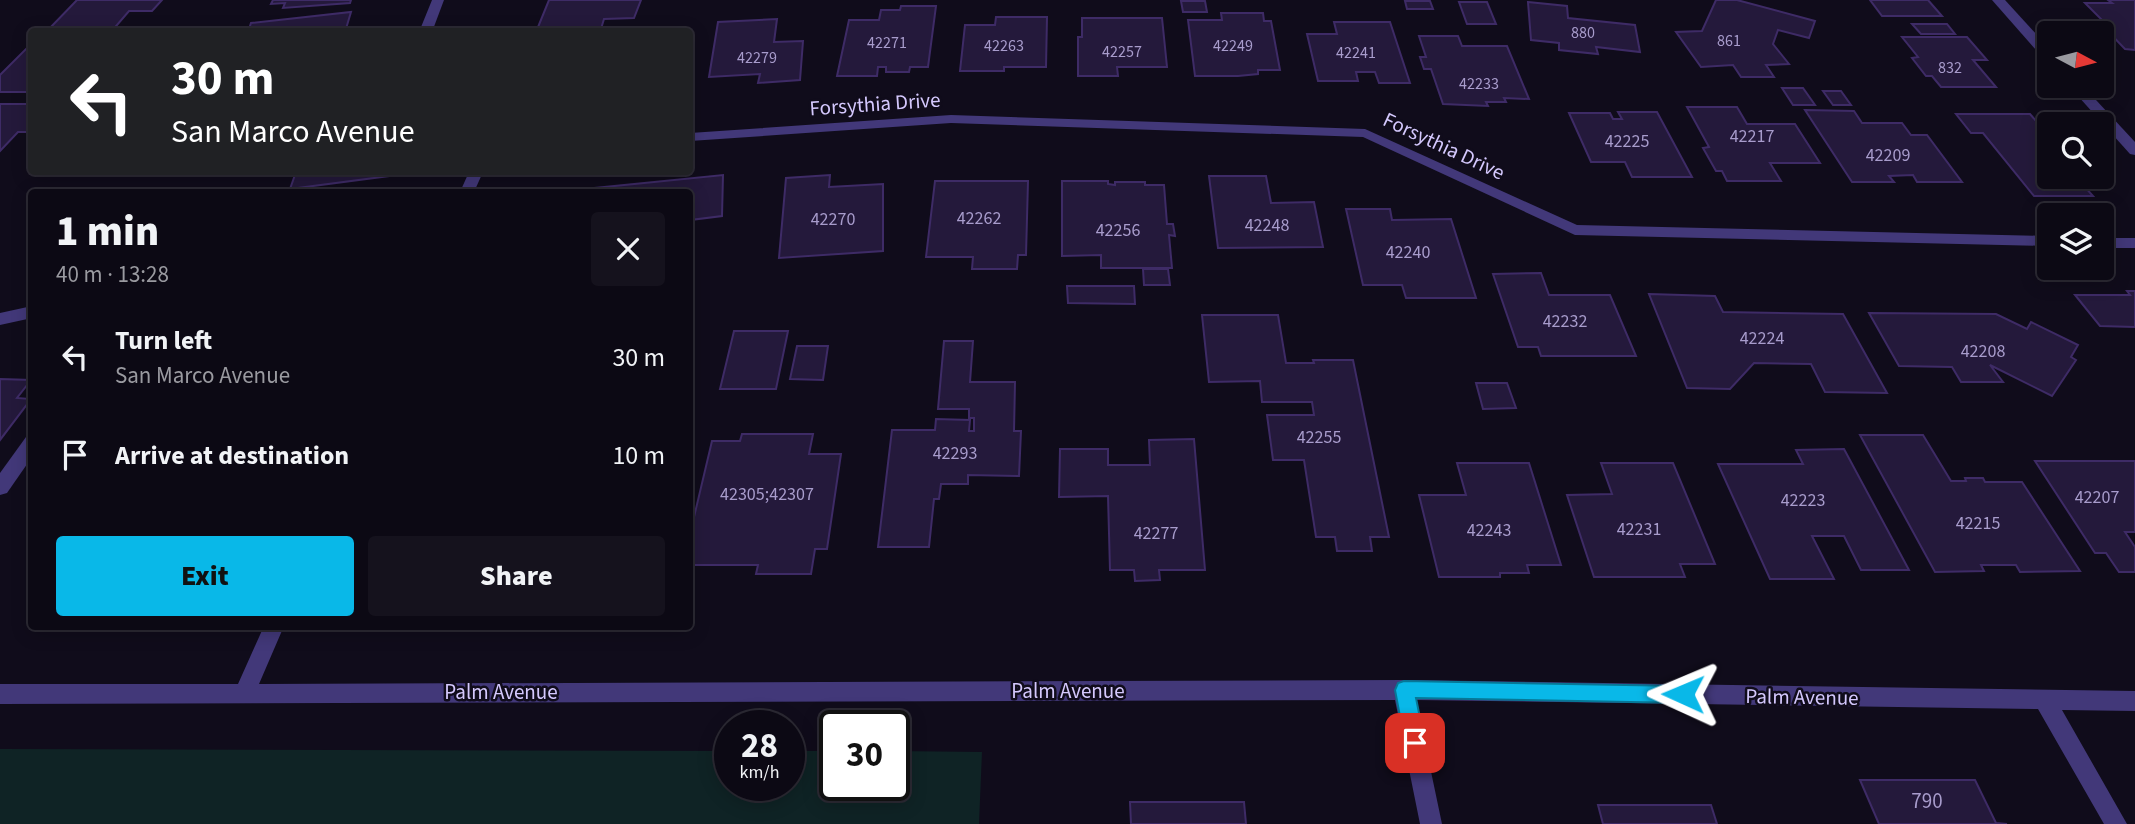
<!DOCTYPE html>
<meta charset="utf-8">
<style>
:root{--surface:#0c0914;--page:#15121d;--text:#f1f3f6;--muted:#9a9aa0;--line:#2c2a34;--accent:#09b8e8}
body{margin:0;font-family:"Source Sans 3",sans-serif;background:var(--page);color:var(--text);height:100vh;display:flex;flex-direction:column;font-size:26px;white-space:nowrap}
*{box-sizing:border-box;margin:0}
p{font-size:23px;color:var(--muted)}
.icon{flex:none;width:38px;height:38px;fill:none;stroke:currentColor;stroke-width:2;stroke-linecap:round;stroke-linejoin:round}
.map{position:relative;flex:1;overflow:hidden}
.sheet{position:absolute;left:28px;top:189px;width:665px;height:441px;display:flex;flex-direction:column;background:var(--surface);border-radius:7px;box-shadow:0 4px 18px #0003,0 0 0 2px var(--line)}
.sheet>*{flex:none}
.top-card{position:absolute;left:28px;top:28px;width:665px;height:147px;border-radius:7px;box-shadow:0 4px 18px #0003,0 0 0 2px var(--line);background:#202124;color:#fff;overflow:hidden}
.needle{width:46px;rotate:97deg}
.tools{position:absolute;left:2037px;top:21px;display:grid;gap:14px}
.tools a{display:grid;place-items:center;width:77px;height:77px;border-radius:7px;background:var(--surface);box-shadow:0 4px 18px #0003,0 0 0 2px var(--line);font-size:35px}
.speed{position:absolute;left:714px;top:710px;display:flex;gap:14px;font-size:35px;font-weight:700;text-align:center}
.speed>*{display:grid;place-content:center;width:91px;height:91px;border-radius:50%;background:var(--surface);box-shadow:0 4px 18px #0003,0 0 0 2px var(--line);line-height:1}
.speed small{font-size:18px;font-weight:400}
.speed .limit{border:4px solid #111;border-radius:10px;background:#fff;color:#111}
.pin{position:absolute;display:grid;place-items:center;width:60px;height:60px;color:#fff;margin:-30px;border-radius:14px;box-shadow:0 4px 10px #0006}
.me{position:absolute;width:77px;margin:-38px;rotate:271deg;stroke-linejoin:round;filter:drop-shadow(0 0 5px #0008)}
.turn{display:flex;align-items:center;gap:24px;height:147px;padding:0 28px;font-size:32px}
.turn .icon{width:91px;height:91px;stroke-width:2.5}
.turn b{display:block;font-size:49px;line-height:60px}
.round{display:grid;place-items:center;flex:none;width:74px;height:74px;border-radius:7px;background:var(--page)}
.headline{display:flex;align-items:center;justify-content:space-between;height:119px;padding:0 28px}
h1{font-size:42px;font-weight:800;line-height:52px}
.cta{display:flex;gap:14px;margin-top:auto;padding:14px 28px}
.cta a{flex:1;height:80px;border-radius:7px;background:var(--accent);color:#111;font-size:28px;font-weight:800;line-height:80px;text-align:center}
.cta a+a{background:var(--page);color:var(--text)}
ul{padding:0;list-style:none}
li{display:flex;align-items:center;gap:21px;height:98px;padding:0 28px}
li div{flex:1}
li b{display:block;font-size:26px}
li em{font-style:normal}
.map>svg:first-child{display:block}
</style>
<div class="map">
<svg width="2135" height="824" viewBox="0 0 2135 824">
<rect width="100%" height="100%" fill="#100c1b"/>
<path fill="#0f2325" d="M0,749L730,751V786H789V751H835V786H894V751L982,752L979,824H0Z"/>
<g fill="#24193b" stroke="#3e2b66" stroke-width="2">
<path d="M77,0H162L152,11H129L111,32H46Z"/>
<path d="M273,0H351L350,3L283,8L285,3L271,4Z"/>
<path d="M549,0H641L634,18L604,19L600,32H536Z"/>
<path d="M1716,0H1737L1815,21L1809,38L1778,30L1773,44L1789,64L1766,65L1774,77H1741L1733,65L1701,67L1676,32L1702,31Z"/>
<path d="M1870,0H1928L1942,16H1882Z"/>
<path d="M2108,0H2135V50L2125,49L2100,23H2105L2085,3H2112Z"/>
<path d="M1181,1H1205L1207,12H1183Z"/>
<path d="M1405,1H1430L1433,9H1407Z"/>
<path d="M1459,2H1487L1496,24H1467Z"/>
<path d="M1528,2L1567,6L1568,18L1635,25L1640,52L1596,47L1598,54L1559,50V43L1531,40Z"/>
<path d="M901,6H936L928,67H910L909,72H886V67H878L877,76H837L849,20H879L881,10H900Z"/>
<path d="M351,12L345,32H248L251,23Z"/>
<path d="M1221,13H1263L1264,21H1271L1280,70H1258V74L1238,76H1195L1188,20H1222Z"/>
<path d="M996,17H1047L1046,67H1004V71H960L965,25H995Z"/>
<path d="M1082,18H1162L1167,67H1117L1118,76H1078V37H1082Z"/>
<path d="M777,19L774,42L803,41L800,80L758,83L760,74L709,77L718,22Z"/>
<path d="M1334,22H1390L1410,83H1379L1375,72H1356L1358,81H1318L1307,34H1337Z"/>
<path d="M1912,24H1947L1955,34H1921Z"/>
<path d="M1419,36H1458L1462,46H1507L1529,99L1504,98L1506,102H1486L1488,106L1443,104L1431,69H1424L1420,57H1426Z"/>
<path d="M1902,37H1967L1987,60H1973L1996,87H1941L1932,76H1926L1912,58L1918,57Z"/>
<path d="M31,44L32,92H0V75Z"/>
<path d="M1782,88H1803L1815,105H1793Z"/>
<path d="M1823,91H1841L1851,105H1833Z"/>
<path d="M0,104H32V132H18L0,151Z"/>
<path d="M1687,107H1737L1747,124H1795L1820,163H1770L1781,181H1727L1722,171H1716L1703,148L1709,147Z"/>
<path d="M1805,110L1854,111L1862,123H1902L1911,135H1927L1962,182H1917L1913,175L1889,176L1894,182H1852Z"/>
<path d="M1618,112H1657L1692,177H1632L1625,162H1591L1569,113H1610L1613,119H1622Z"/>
<path d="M1956,114H2030L2049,136V177H2076L2093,196H2034L1983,133H1971Z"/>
<path d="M296,172H390L389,176L290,189Z"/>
<path d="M723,175L722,216L690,220V192H585V189Z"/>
<path d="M830,175L829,187L883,184V251L779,258L786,178Z"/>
<path d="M1209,176H1266L1271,203L1314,202L1323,247L1218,248Z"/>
<path d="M935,181H1028L1026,255H1018L1017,269H972L973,257H926Z"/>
<path d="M1062,181H1108V184L1115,185V182H1145V185H1164L1167,224H1173L1175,236L1169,235L1172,268H1101V255L1062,256Z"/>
<path d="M1346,209H1390L1392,220L1451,219L1476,298H1406L1402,285H1363Z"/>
<path d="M1143,269H1168L1170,285H1144Z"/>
<path d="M1541,273L1549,295H1610L1636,356H1541L1538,347H1518L1493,274Z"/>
<path d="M1067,286H1134L1135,304L1068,303Z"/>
<path d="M2127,291H2135V327L2100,326L2075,295H2130Z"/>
<path d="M1649,294L1715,296L1723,312L1843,314L1887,393L1825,392L1811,364L1754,363L1730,389L1687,388Z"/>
<path d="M1869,313L1996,314L2027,329L2031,322L2078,345L2071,357L2076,360L2052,396L1990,365L2003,382H1961L1952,367L1899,366Z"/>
<path d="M1202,315H1278L1286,363H1314L1313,360H1353L1389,537H1370L1372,551H1337L1335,537H1316L1304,460H1273L1267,415H1314L1312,402H1262L1260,381L1209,382Z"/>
<path d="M734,331H788L776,389H720Z"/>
<path d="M944,341H973L970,382H1015L1014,431H1021L1019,476L968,475V484H941L939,499H934L929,547H878L892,430H935L936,419L970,420L969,431H974V418H969V409H938Z"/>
<path d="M797,346H828L823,380L790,379Z"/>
<path d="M0,379L31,380L17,398L31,399L0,440Z"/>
<path d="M1476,383H1507L1516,408L1483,409Z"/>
<path d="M742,434H813L809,454H841L827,549H815L811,574H756L758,565H690V534L712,441H740Z"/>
<path d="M1860,435H1923L1951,481H1966L1965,478H1983L1985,482H2022L2080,571L2020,572L2016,565H1981L1984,571L1935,572Z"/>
<path d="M1194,439L1205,570H1159L1160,580L1135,581L1134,570H1110L1108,496L1059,497L1060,449H1108V465H1150L1149,440Z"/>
<path d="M1844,449L1909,570H1861L1844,536H1812L1834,579H1770L1718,464H1803L1796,450Z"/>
<path d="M2035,461H2135V532H2125L2135,547V572H2119L2106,553H2095Z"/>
<path d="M1457,463H1529L1561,565H1527L1529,573H1500V577H1439L1419,495H1466Z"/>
<path d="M1601,463H1673L1715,564H1680L1685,577H1594L1567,495L1612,494Z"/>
<path d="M1860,780H1975L1996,823L2007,824H1879Z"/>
<path d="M1130,802H1244L1246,824H1131Z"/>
<path d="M1598,805H1711L1717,824H1603Z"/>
</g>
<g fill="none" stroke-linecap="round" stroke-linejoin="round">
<g fill="#423879" fill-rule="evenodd">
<path d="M32,306V318L0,325V313Z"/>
<path d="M32,435V457L7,493L0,495V473L26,437Z"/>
</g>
<g fill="#423879" fill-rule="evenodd">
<path d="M432,0H444L432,32H419Z"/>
<path d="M1992,0H2005L2049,48V60L2044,59Z"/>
<path d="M2069,86H2083L2135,142V155L2130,154Z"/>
<path d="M951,115L1365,129L1577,225L2049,236V246L1575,235L1363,137L951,123L690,141V133Z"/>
<path d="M469,172H483L474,192H460Z"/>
<rect x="2102" y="238" width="33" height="10"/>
<path d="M264,626H284L259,684L1404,680L2135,691V711L2062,710L2127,824H2104L2038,709L1416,700L1442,824H1420L1395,700L0,704V684H238Z"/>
</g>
</g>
<path fill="#09b8e8" stroke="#067897" stroke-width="2" d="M1404,681L1683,686L1690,688L1693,694L1690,701L1683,703L1416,698L1425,743L1422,750L1415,753L1408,750L1405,743L1395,690L1398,683Z"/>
<g text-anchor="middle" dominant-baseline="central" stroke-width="5" stroke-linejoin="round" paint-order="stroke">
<g font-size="16" fill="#a89ccc">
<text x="1583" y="33">880</text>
<text x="1729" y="41">861</text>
<text x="887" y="43">42271</text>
<text x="1004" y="46">42263</text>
<text x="1233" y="46">42249</text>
<text x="1122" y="52">42257</text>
<text x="1356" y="53">42241</text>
<text x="757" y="58">42279</text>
<text x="1950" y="68">832</text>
<text x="1479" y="84">42233</text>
</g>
<g font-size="18" fill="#a89ccc">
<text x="1752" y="136">42217</text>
<text x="1627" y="141">42225</text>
<text x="1888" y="155">42209</text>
<text x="979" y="218">42262</text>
<text x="833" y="219">42270</text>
<text x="1267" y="225">42248</text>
<text x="1118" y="230">42256</text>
<text x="1408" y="252">42240</text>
<text x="1565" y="321">42232</text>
<text x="1762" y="338">42224</text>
<text x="1983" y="351">42208</text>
<text x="1319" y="437">42255</text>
<text x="955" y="453">42293</text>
<text x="767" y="494">42305;42307</text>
<text x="2097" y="497">42207</text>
<text x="1803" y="500">42223</text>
<text x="1978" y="523">42215</text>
<text x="1639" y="529">42231</text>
<text x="1489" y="530">42243</text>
<text x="1156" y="533">42277</text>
</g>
<g font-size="21" fill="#d4c8fd" stroke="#100c1b">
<text transform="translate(875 104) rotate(-4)">Forsythia Drive</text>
<text transform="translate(1444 146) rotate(25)">Forsythia Drive</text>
<text x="1068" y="691">Palm Avenue</text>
<text x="501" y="692">Palm Avenue</text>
<text transform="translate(1802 697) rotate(1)">Palm Avenue</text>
</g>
<g font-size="21" fill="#a89ccc">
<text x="1927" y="801">790</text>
</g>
</g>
</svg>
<div class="tools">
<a><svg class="needle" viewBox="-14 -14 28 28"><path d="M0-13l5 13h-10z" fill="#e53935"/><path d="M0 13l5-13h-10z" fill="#9a9aa0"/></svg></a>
<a><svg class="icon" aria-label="search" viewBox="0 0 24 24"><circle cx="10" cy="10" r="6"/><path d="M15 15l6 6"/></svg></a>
<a><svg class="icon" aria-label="layers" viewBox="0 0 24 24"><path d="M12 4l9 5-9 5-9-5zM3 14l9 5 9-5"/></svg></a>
</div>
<div class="speed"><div>28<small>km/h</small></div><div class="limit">30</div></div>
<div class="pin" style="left:1415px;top:743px;background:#d93025"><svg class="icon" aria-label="arrive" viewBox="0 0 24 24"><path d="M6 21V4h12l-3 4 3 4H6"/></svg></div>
<svg class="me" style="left:1683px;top:694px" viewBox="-20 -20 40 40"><path d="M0-17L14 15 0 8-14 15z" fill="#09b8e8" stroke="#fff" stroke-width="4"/></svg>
<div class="top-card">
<div class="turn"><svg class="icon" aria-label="left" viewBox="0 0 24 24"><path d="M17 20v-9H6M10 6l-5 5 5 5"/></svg><div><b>30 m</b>San Marco Avenue</div></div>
</div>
<section class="sheet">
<div class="headline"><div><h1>1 min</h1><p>40 m · 13:28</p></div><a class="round"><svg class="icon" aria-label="close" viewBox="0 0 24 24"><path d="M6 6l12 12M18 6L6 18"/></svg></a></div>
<ul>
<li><svg class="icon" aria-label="left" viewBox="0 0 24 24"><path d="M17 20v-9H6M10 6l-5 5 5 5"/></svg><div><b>Turn left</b><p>San Marco Avenue</p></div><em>30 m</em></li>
<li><svg class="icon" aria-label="arrive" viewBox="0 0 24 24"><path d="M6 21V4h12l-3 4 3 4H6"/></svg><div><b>Arrive at destination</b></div><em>10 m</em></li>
</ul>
<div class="cta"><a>Exit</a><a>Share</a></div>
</section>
</div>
